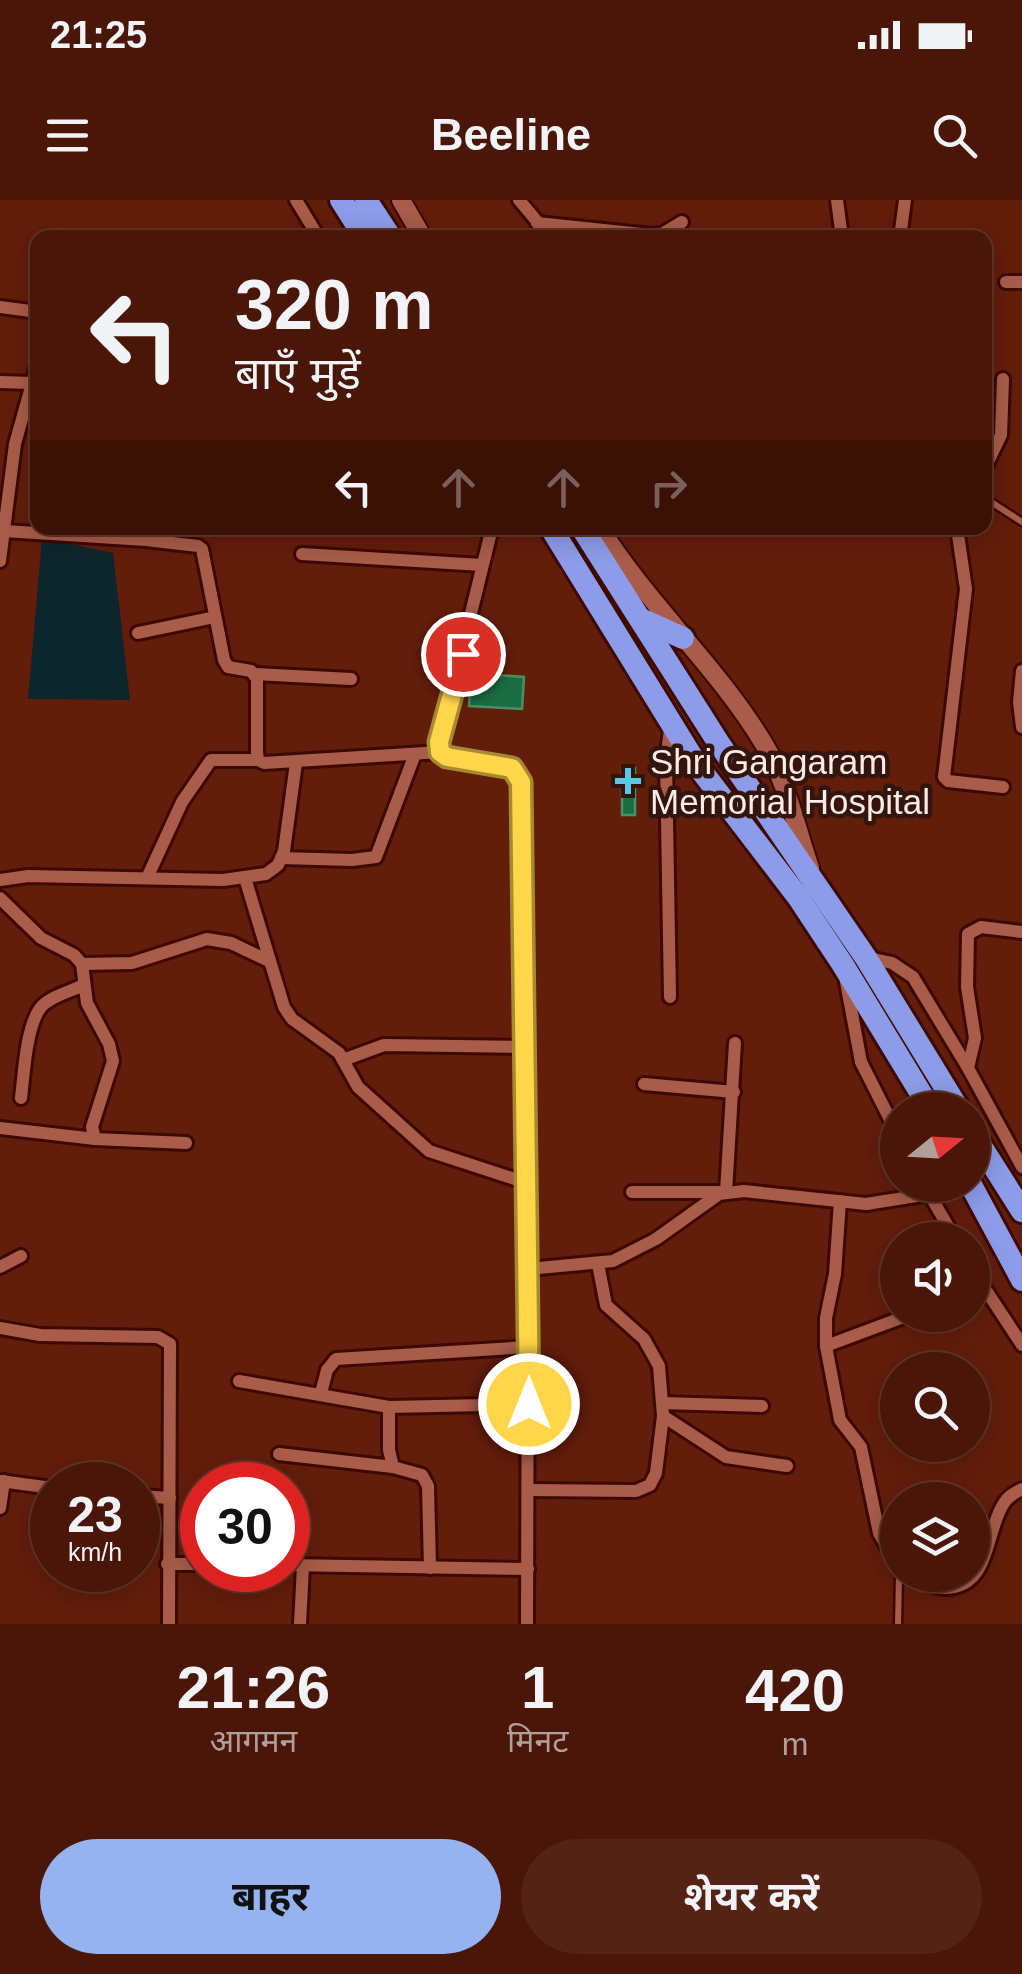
<!DOCTYPE html>
<html lang="hi">
<meta charset="utf-8">
<style>
:root{--surface:#4a1608;--page:#542316;--text:#f1f3f6;--muted:#b29f9c;--line:#613529;--accent:#95b2f1}
body{margin:0;font-family:Arial,"Noto Sans Devanagari",sans-serif;background:var(--page);color:var(--text);height:100vh;display:flex;flex-direction:column;font-size:38px;white-space:nowrap}
*{box-sizing:border-box;margin:0}
p{font-size:32px;color:var(--muted)}
.icon{flex:none;width:55px;height:55px;fill:none;stroke:currentColor;stroke-width:2;stroke-linecap:round;stroke-linejoin:round}
.map{position:relative;height:1424px;overflow:hidden}
.drawer{display:flex;flex-direction:column;background:var(--surface);flex:1}
.drawer>*{flex:none}
.guide{position:absolute;left:30px;top:30px;width:962px;height:305px;border-radius:20px;box-shadow:0 5px 25px #0003,0 0 0 2px var(--line);background:#4a1608;color:var(--text);overflow:hidden}
.needle{width:65px;rotate:72deg}
.fabs{position:absolute;left:880px;top:892px;display:grid;gap:20px}
.fabs a{display:grid;place-items:center;width:110px;height:110px;border-radius:50%;background:var(--surface);box-shadow:0 5px 25px #0003,0 0 0 2px var(--line);font-size:50px}
.speed{position:absolute;left:30px;top:1262px;display:flex;gap:20px;font-size:50px;font-weight:700;text-align:center}
.speed>*{display:grid;place-content:center;width:130px;height:130px;border-radius:50%;background:var(--surface);box-shadow:0 5px 25px #0003,0 0 0 2px var(--line);line-height:1}
.speed small{font-size:25px;font-weight:400}
.speed .limit{border:15px solid #d22;background:#fff;color:#111}
.pin{position:absolute;display:grid;place-items:center;width:85px;height:85px;color:#fff;margin:-42px;border:5px solid #fff;border-radius:50%;box-shadow:0 2px 10px #0007}
.me{position:absolute;width:110px;margin:-55px;rotate:0deg;stroke-linejoin:round;filter:drop-shadow(0 0 8px #0008)}
.turn{display:flex;align-items:center;gap:35px;height:210px;padding:0 40px;font-size:45px}
.turn .icon{width:130px;height:130px;stroke-width:2.5}
.turn b{display:block;font-size:70px;line-height:85px}
.lanes{display:flex;align-items:center;height:95px;padding:0 40px;background:#0003;justify-content:center;gap:50px;direction:ltr}
.lanes .off{opacity:.35}
.eta{display:flex;justify-content:space-evenly;align-items:center;height:170px;text-align:center}
.eta b{font-size:60px;font-weight:700;line-height:70px}
.cta{display:flex;gap:20px;margin-top:auto;padding:20px 40px}
.cta a{flex:1;height:115px;border-radius:60px;background:var(--accent);color:#111;font-size:40px;font-weight:700;line-height:115px;text-align:center}
.cta a+a{background:var(--page);color:var(--text)}
.status{display:flex;justify-content:space-between;align-items:center;height:70px;padding:0 50px;background:var(--surface);direction:ltr}
.status svg{height:28px;fill:currentColor}
header{display:flex;justify-content:space-between;align-items:center;height:130px;padding:0 40px;background:var(--surface);font-size:45px;font-weight:700}
.map>svg:first-child{display:block}
</style>
<div class="status"><b>21:25</b><svg viewBox="0 0 49 12"><path d="M0 12V9h3v3zM5 12V6h3v6zM10 12V3h3v9zM15 12V0h3v12zM26 1h20v11H26zM47 4h2v5h-2z"/></svg></div>
<header><svg class="icon" aria-label="menu" viewBox="0 0 24 24"><path d="M4 6h16M4 12h16M4 18h16"/></svg>Beeline<svg class="icon" aria-label="search" viewBox="0 0 24 24"><circle cx="10" cy="10" r="6"/><path d="M15 15l6 6"/></svg></header>
<div class="map">
<svg width="1022" height="1424" viewBox="0 0 1022 1424">
<rect width="100%" height="100%" fill="#631d0b"/>
<path fill="#0d262c" d="M42,338L113,353L130,500L28,499Z"/>
<g fill="#1b6c41" stroke="#469264" stroke-width="2.5">
<path d="M471,473L524,477L522,509L469,506Z"/>
<rect x="622" y="568" width="13" height="47"/>
</g>
<g fill="none" stroke-linecap="round" stroke-linejoin="round">
<g stroke="#3e0900" stroke-width="11">
<g id="lane">
<path d="M985,298L1022,322"/>
<path d="M898,1424L899,1375"/>
</g>
</g>
<g stroke="#3e0900" stroke-width="18">
<g id="street">
<path d="M296,0L319,38"/>
<path d="M519,0L551,38"/>
<path d="M837,0L842,38"/>
<path d="M537,23L651,35L662,34L682,22"/>
<path d="M900,38L905,0"/>
<path d="M1006,82H1022"/>
<path d="M0,107L38,112"/>
<path d="M0,182L32,183"/>
<path d="M985,268L1001,235L1003,179"/>
<path d="M492,328L439,543L441,552L447,557L511,568L521,583L528,1069L527,1424"/>
<path d="M957,328L966,389L944,577L948,581L1003,587"/>
<path d="M4,331L146,340L198,346L202,349L224,460L228,467L251,471L257,479V552L258,560L264,563L441,552"/>
<path d="M302,354L482,365"/>
<path d="M0,361L15,244L38,162"/>
<path d="M138,433L215,417"/>
<path d="M1022,471L1019,502L1022,527"/>
<path d="M255,474L351,479"/>
<path d="M281,658L352,660L376,657L415,554"/>
<path d="M147,678L182,602L211,560H258"/>
<path d="M245,678L284,807L292,819L339,853L358,887L429,951L527,983"/>
<path d="M0,680L28,676L223,680L266,674L278,665L284,651L296,563"/>
<path d="M0,698L41,738L74,755L82,764L87,803L109,844L113,861L92,927L95,939L186,943"/>
<path d="M869,758L892,763L913,777L968,868L1022,967"/>
<path d="M82,764L132,763L207,739L231,743L269,761"/>
<path d="M846,782L861,862L898,935"/>
<path d="M670,797L666,559L671,523"/>
<path d="M343,860L384,845L526,847"/>
<path d="M968,868L975,838L967,787L968,734L981,727L1022,732"/>
<path d="M644,884L734,892"/>
<path d="M21,898C24,874 26,824 42,806C52,796 71,791 84,785"/>
<path d="M0,928L95,939"/>
<path d="M924,985L956,1040"/>
<path d="M632,992H726L735,843"/>
<path d="M840,1001L835,1074L826,1118V1146L840,1220L861,1247L879,1333L898,1366"/>
<path d="M0,1067L21,1056"/>
<path d="M528,1069L613,1061L656,1039L719,994L744,991L866,1004L929,994"/>
<path d="M972,1069L1022,1145"/>
<path d="M972,1101L988,1095"/>
<path d="M0,1128L40,1135L158,1137L170,1144L169,1424"/>
<path d="M826,1146L909,1115"/>
<path d="M239,1181L389,1207L529,1204"/>
<path d="M321,1193L327,1170L336,1159L529,1147"/>
<path d="M663,1203L762,1206"/>
<path d="M389,1207V1250L393,1267L422,1275L428,1286L430,1368"/>
<path d="M663,1216L726,1257L787,1266"/>
<path d="M279,1254L393,1267"/>
<path d="M0,1281L52,1288"/>
<path d="M529,1290L636,1291L650,1285L656,1273L663,1216L659,1166L644,1139L606,1105L598,1064"/>
<path d="M138,1296L170,1298"/>
<path d="M0,1308L4,1281"/>
<path d="M167,1364H202"/>
<path d="M288,1365L528,1369"/>
<path d="M908,1375C919,1382 931,1387 945,1388C991,1388 985,1331 1004,1303C1008,1296 1015,1293 1022,1289"/>
<path d="M300,1424L303,1366"/>
</g>
</g>
<g stroke="#3e0900" stroke-width="22">
<g id="secondary">
<path d="M401,0L423,38"/>
<path d="M600,328C648,405 717,466 764,544C786,580 796,627 810,668"/>
</g>
</g>
<g stroke="#3e0900" stroke-width="28">
<g id="highway">
<path d="M341,0L365,38"/>
<path d="M366,0L391,38"/>
<path d="M551,328L697,565L798,697L843,765L931,910"/>
<path d="M582,328L718,542L866,758L959,910"/>
<path d="M643,420L683,438"/>
<path d="M972,932L1022,1011"/>
<path d="M971,985L1022,1080"/>
</g>
</g>
<use href="#lane" stroke="#a85c49" stroke-width="6"/>
<use href="#street" stroke="#a85c49" stroke-width="12"/>
<use href="#secondary" stroke="#a85c49" stroke-width="18"/>
<use href="#highway" stroke="#8d9ce9" stroke-width="22"/>
</g>
<g fill="none" stroke-linecap="round" stroke-linejoin="round">
<g stroke="#a68a30" stroke-width="25">
<path id="route" d="M463,454L439,542L440,552L447,557L512,568L521,582L529,1204"/>
</g>
<use href="#route" stroke="#ffd54a" stroke-width="18"/>
</g>
<path fill="#57c9e2" stroke="#34150d" stroke-width="4" d="M623 566h10v10h10v10h-10v10h-10v-10h-10v-10h10z"/>
<g text-anchor="middle" dominant-baseline="central" stroke-width="9" stroke-linejoin="round" paint-order="stroke">
<g font-size="35" fill="#fdebe6" stroke="#34150d" text-anchor="start">
<text x="650" y="561">Shri Gangaram<tspan x="650" dy="40">Memorial Hospital</tspan></text>
</g>
</g>
</svg>
<div class="fabs">
<a><svg class="needle" viewBox="-14 -14 28 28"><path d="M0-13l5 13h-10z" fill="#e53935"/><path d="M0 13l5-13h-10z" fill="#b29f9c"/></svg></a>
<a><svg class="icon" aria-label="sound" viewBox="0 0 24 24"><path d="M4 9h4l5-4v14l-5-4H4zM17 9q2 3 0 6"/></svg></a>
<a><svg class="icon" aria-label="search" viewBox="0 0 24 24"><circle cx="10" cy="10" r="6"/><path d="M15 15l6 6"/></svg></a>
<a><svg class="icon" aria-label="layers" viewBox="0 0 24 24"><path d="M12 4l9 5-9 5-9-5zM3 14l9 5 9-5"/></svg></a>
</div>
<div class="speed"><div>23<small>km/h</small></div><div class="limit">30</div></div>
<div class="pin" style="left:463px;top:454px;background:#d93025"><svg class="icon" aria-label="arrive" viewBox="0 0 24 24"><path d="M6 21V4h12l-3 4 3 4H6"/></svg></div>
<svg class="me" style="left:529px;top:1204px" viewBox="-20 -20 40 40"><circle r="17" fill="#ffd54a" stroke="#fff" stroke-width="3"/><path d="M0-11L8 9 0 5-8 9z" fill="#fff"/></svg>
<div class="guide">
<div class="turn"><svg class="icon" aria-label="left" viewBox="0 0 24 24"><path d="M17 20v-9H6M10 6l-5 5 5 5"/></svg><div><b>320 m</b>बाएँ मुड़ें</div></div>
<div class="lanes"><svg class="icon" aria-label="left" viewBox="0 0 24 24"><path d="M17 20v-9H6M10 6l-5 5 5 5"/></svg><svg class="icon off" aria-label="ahead" viewBox="0 0 24 24"><path d="M12 20V5M6 11l6-6 6 6"/></svg><svg class="icon off" aria-label="ahead" viewBox="0 0 24 24"><path d="M12 20V5M6 11l6-6 6 6"/></svg><svg class="icon off" aria-label="right" viewBox="0 0 24 24"><path d="M7 20v-9h11M14 6l5 5-5 5"/></svg></div>
</div>
</div>
<section class="drawer">
<div class="eta">
<div><b>21:26</b><p>आगमन</p></div>
<div><b>1</b><p>मिनट</p></div>
<div><b>420</b><p>m</p></div>
</div>
<div class="cta"><a>बाहर</a><a>शेयर करें</a></div>
</section>
